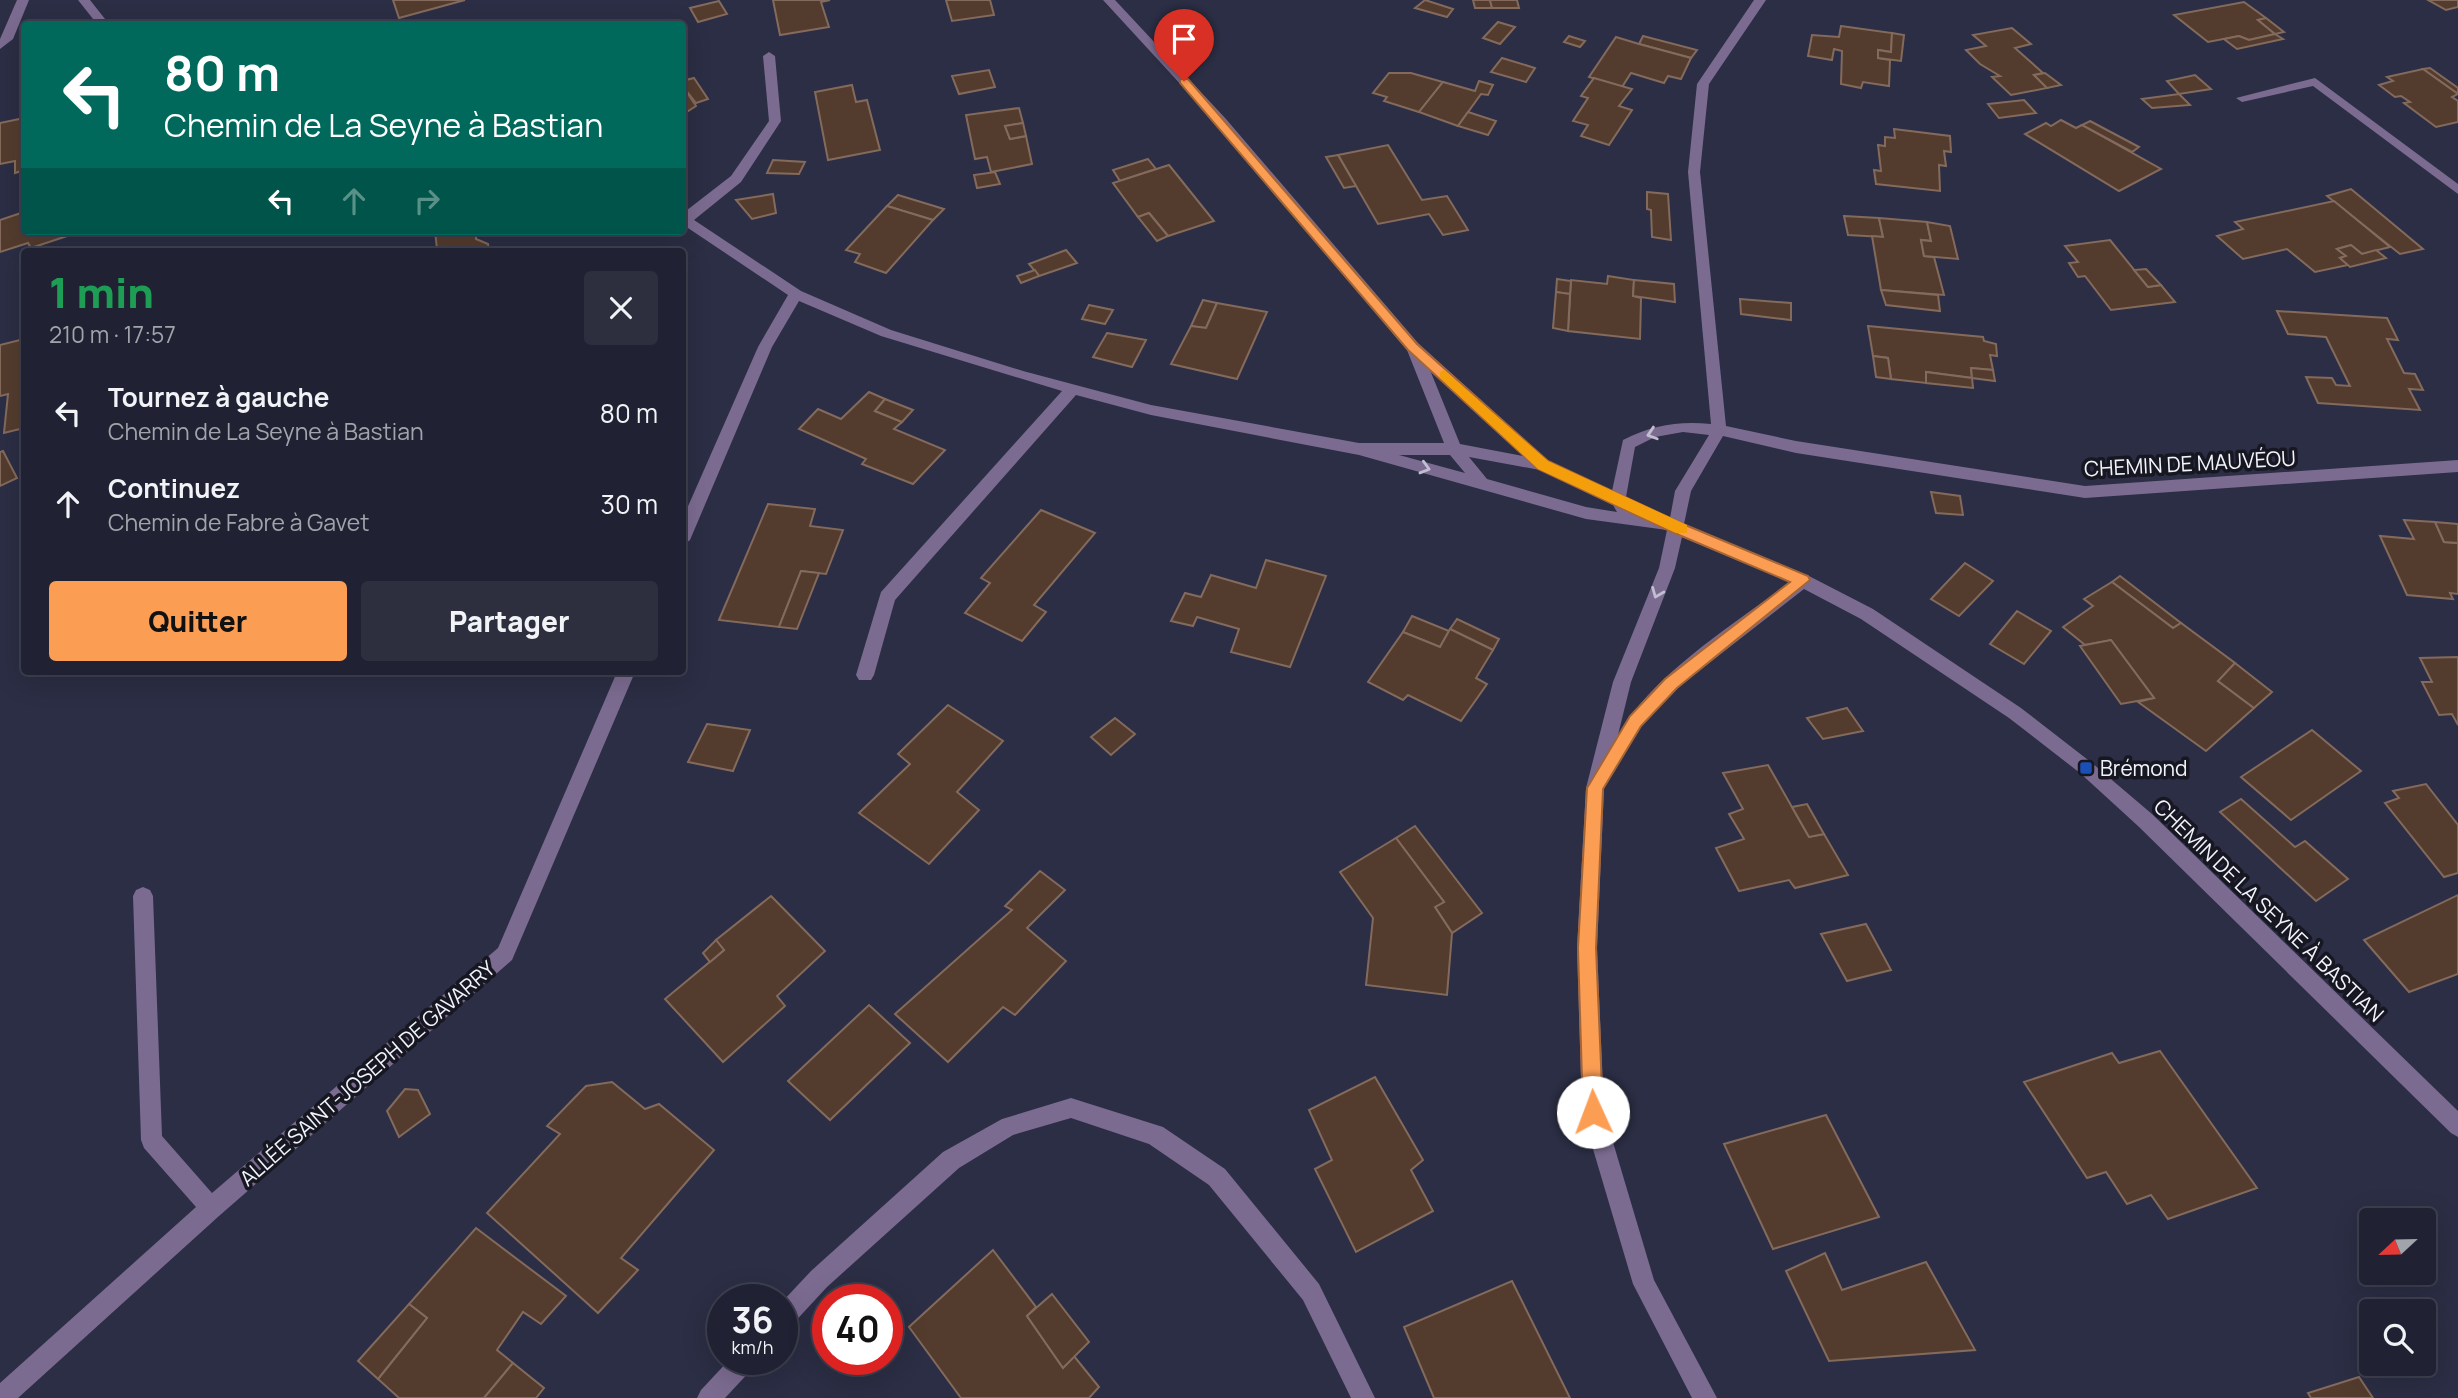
<!DOCTYPE html>
<html lang="fr">
<meta charset="utf-8">
<style>
:root{--surface:#202233;--page:#2d2f3f;--text:#f1f3f6;--muted:#a2a4ac;--line:#3d3f4e;--accent:#fc9d54}
body{margin:0;font-family:Manrope,sans-serif;background:var(--page);color:var(--text);height:100vh;display:flex;flex-direction:column;font-size:26px;white-space:nowrap}
*{box-sizing:border-box;margin:0}
p{font-size:23px;color:var(--muted)}
.icon{flex:none;width:38px;height:38px;fill:none;stroke:currentColor;stroke-width:2;stroke-linecap:round;stroke-linejoin:round}
.map{position:relative;flex:1;overflow:hidden}
.details{position:absolute;left:21px;top:248px;width:665px;height:427px;display:flex;flex-direction:column;background:var(--surface);border-radius:7px;box-shadow:0 7px 28px #0002,0 0 0 2px var(--line)}
.details>*{flex:none}
.guide{position:absolute;left:21px;top:21px;width:665px;height:214px;border-radius:7px;box-shadow:0 7px 28px #0002,0 0 0 2px var(--line);background:#00695c;color:#fff;overflow:hidden}
.needle{width:46px;rotate:248deg}
.tools{position:absolute;left:2359px;top:1208px;display:grid;gap:14px}
.tools a{display:grid;place-items:center;width:77px;height:77px;border-radius:7px;background:var(--surface);box-shadow:0 7px 28px #0002,0 0 0 2px var(--line);font-size:35px}
.speed{position:absolute;left:707px;top:1284px;display:flex;gap:14px;font-size:35px;font-weight:700;text-align:center}
.speed>*{display:grid;place-content:center;width:91px;height:91px;border-radius:50%;background:var(--surface);box-shadow:0 7px 28px #0002,0 0 0 2px var(--line);line-height:1}
.speed small{font-size:18px;font-weight:400}
.speed .limit{border:10px solid #d22;background:#fff;color:#111}
.pin{position:absolute;display:grid;place-items:center;width:60px;height:60px;color:#fff;margin:-72px -30px;border-radius:50% 50% 50% 0;rotate:-45deg;box-shadow:0 0 7px #0007}
.pin .icon{rotate:45deg}
.me{position:absolute;width:77px;margin:-38px;rotate:358deg;stroke-linejoin:round;filter:drop-shadow(0 0 5px #0008)}
.turn{display:flex;align-items:center;gap:24px;height:147px;padding:0 28px;font-size:32px}
.turn .icon{width:91px;height:91px;stroke-width:2.5}
.turn b{display:block;font-size:49px;line-height:60px}
.lanes{display:flex;align-items:center;height:66px;padding:0 28px;background:#0003;justify-content:center;gap:35px;direction:ltr}
.lanes .off{opacity:.35}
.round{display:grid;place-items:center;flex:none;width:74px;height:74px;border-radius:7px;background:var(--page)}
.summary{display:flex;align-items:center;justify-content:space-between;height:119px;padding:0 28px}
h1{font-size:42px;font-weight:800;line-height:52px;color:#1e9e55}
.action{display:flex;gap:14px;margin-top:auto;padding:14px 28px}
.action a{flex:1;height:80px;border-radius:7px;background:var(--accent);color:#111;font-size:28px;font-weight:800;line-height:80px;text-align:center}
.action a+a{background:var(--page);color:var(--text)}
ul{padding:0;list-style:none}
li{display:flex;align-items:center;gap:21px;height:91px;padding:0 28px}
li div{flex:1}
li b{display:block;font-size:26px}
li em{font-style:normal}
.map>svg:first-child{display:block}
</style>
<div class="map">
<svg width="2458" height="1398" viewBox="0 0 2458 1398">
<rect width="100%" height="100%" fill="#2b2e44"/>
<g fill="#533c2e" stroke="#836a5c" stroke-width="2">
<path d="M393,0H465L399,18Z"/>
<path d="M773,0H830L821,2L829,27L780,35Z"/>
<path d="M946,0H990L994,15L952,21Z"/>
<path d="M1425,0L1453,9L1447,17L1415,8Z"/>
<path d="M1473,0H1490L1492,8H1475Z"/>
<path d="M1490,0H1517L1519,8H1492Z"/>
<path d="M2428,0H2458V7L2446,10Z"/>
<path d="M719,1L727,14L698,22L690,8Z"/>
<path d="M2244,2L2266,18L2258,20L2275,34L2249,40L2239,36L2208,42L2174,15Z"/>
<path d="M2266,18L2284,32L2275,34L2258,20Z"/>
<path d="M1498,22L1515,27L1500,44L1483,38Z"/>
<path d="M1841,26L1892,33L1891,52L1878,50V58L1890,60L1889,86L1863,82L1861,88L1841,84L1842,51L1834,49L1832,60L1808,56L1812,35L1839,37Z"/>
<path d="M2012,28L2031,44L2015,48L2043,73L2034,75L2047,88L2011,95L1992,77L2000,76L1980,64L1966,50L1986,46L1973,35Z"/>
<path d="M1892,33L1904,35L1901,61L1878,58V50L1891,52Z"/>
<path d="M2275,34L2283,39L2237,49L2224,39L2239,36L2249,40Z"/>
<path d="M1569,36L1585,41L1580,47L1564,42Z"/>
<path d="M1643,36L1697,50L1691,58L1639,44Z"/>
<path d="M1616,37L1639,44L1691,58L1681,79L1668,76L1664,83L1631,73L1622,87L1589,77Z"/>
<path d="M1502,58L1535,68L1526,82L1491,72Z"/>
<path d="M2430,68L2458,88V94L2423,69Z"/>
<path d="M2423,69L2458,94L2452,97L2458,101V122L2436,127L2404,103L2410,102L2401,96L2395,97L2379,85L2393,81L2387,77Z"/>
<path d="M989,70L995,87L959,94L952,76Z"/>
<path d="M1389,73H1411L1443,82L1419,112L1384,101L1387,97L1373,93Z"/>
<path d="M2045,73L2061,85L2047,88L2034,75Z"/>
<path d="M2195,75L2211,89L2179,94L2167,81Z"/>
<path d="M694,78L708,99L696,103L682,85V81Z"/>
<path d="M1594,78L1632,89L1619,106L1632,110L1609,145L1581,136L1588,125L1573,121L1588,98L1581,96Z"/>
<path d="M1479,81L1493,85L1488,95L1481,94L1458,126L1419,112L1443,82L1475,91Z"/>
<path d="M682,85L696,106L682,115Z"/>
<path d="M852,85L856,102L867,100L880,150L828,160L815,92Z"/>
<path d="M2179,94L2190,105L2152,108L2142,99Z"/>
<path d="M2024,100L2036,113L1999,118L1988,104Z"/>
<path d="M1019,108L1023,123L1005,126L1010,139L1026,136L1032,164L991,172L987,157L975,159L966,115Z"/>
<path d="M1468,112L1496,121L1488,135L1458,126Z"/>
<path d="M24,118V170L15,173V161L0,164V123Z"/>
<path d="M2061,120L2076,128L2082,125L2161,169L2119,191L2025,134L2046,123L2051,126Z"/>
<path d="M2090,121L2139,147L2132,152L2082,125Z"/>
<path d="M1023,123L1026,136L1010,139L1005,126Z"/>
<path d="M1894,129L1950,136L1951,152L1944,151L1946,166L1939,165L1940,191L1876,184L1874,170L1881,171L1878,145L1885,146V137L1895,138Z"/>
<path d="M1388,145L1422,200L1447,196L1468,230L1443,235L1429,214L1378,224L1338,155Z"/>
<path d="M1338,155L1356,186L1344,188L1326,157Z"/>
<path d="M1148,159L1156,169L1120,181L1113,170Z"/>
<path d="M773,160L805,162L799,174L767,173Z"/>
<path d="M1169,165L1214,221L1168,236L1149,213L1138,217L1113,183Z"/>
<path d="M995,172L1000,184L977,188L974,175Z"/>
<path d="M2351,189L2423,249L2400,254L2327,196Z"/>
<path d="M1647,192L1668,194L1671,240L1652,237L1651,210L1647,209Z"/>
<path d="M773,194L776,213L752,219L736,200Z"/>
<path d="M898,195L944,209L933,220L887,206Z"/>
<path d="M2334,201L2390,247L2362,254L2351,245L2337,249L2346,256L2340,258L2348,265L2315,272L2287,249L2243,259L2217,236L2243,229L2235,222Z"/>
<path d="M887,206L933,220L886,273L855,262L860,254L846,250Z"/>
<path d="M24,212V231H72L73,234L31,248L28,243L0,252V220Z"/>
<path d="M1149,213L1168,236L1157,241L1138,217Z"/>
<path d="M1844,216L1879,218L1883,237L1848,235Z"/>
<path d="M1879,218L1927,222L1931,241L1921,240L1924,256L1934,257L1944,295L1881,290L1872,236L1883,237Z"/>
<path d="M1927,222L1950,226L1958,259L1924,256L1921,240L1931,241Z"/>
<path d="M435,231H476V239L488,244L489,252H446L445,247L437,249Z"/>
<path d="M2110,240L2148,287L2161,285L2175,302L2111,310L2085,276L2078,277L2069,263L2078,262L2065,246Z"/>
<path d="M2351,245L2362,254L2376,250L2386,258L2350,267L2340,258L2346,256L2337,249Z"/>
<path d="M1066,250L1077,263L1039,276L1029,264Z"/>
<path d="M2146,269L2161,285L2148,287L2134,270Z"/>
<path d="M1035,270L1039,276L1021,283L1017,276Z"/>
<path d="M1608,276L1634,280L1633,296L1641,298L1640,339L1568,331L1571,280L1607,284Z"/>
<path d="M1557,279L1571,281L1570,294L1556,292Z"/>
<path d="M1634,280L1674,284L1675,302L1633,296Z"/>
<path d="M1881,290L1938,295L1940,311L1886,305Z"/>
<path d="M1556,292L1570,294L1568,331L1553,328Z"/>
<path d="M1740,299L1791,303V320L1741,314Z"/>
<path d="M1203,300L1217,303L1206,328L1191,326Z"/>
<path d="M1217,303L1267,312L1237,379L1171,364L1191,326L1206,328Z"/>
<path d="M1089,305L1113,310L1105,324L1082,319Z"/>
<path d="M2277,311L2387,318L2398,340L2387,339L2404,373L2415,374L2423,390L2409,389L2420,410L2318,403L2306,377L2332,378L2336,385L2350,386L2326,337L2288,334Z"/>
<path d="M1868,326L1983,337L1984,341L1996,344L1997,356L1990,355L1993,370L1971,368L1972,378L1926,372V383L1891,379L1888,358L1873,356Z"/>
<path d="M1107,333L1146,340L1132,367L1093,357Z"/>
<path d="M24,339V428L4,433L8,394L0,396V345Z"/>
<path d="M1873,356L1888,358L1891,379L1876,377Z"/>
<path d="M1971,368L1993,370L1995,381L1972,378Z"/>
<path d="M1926,372L1972,378L1973,388L1926,383Z"/>
<path d="M869,392L885,399L875,411L902,422L894,429L945,450L913,484L862,464L866,459L799,429L818,409L841,419Z"/>
<path d="M885,399L913,410L902,422L875,411Z"/>
<path d="M3,451L17,478L0,486V452Z"/>
<path d="M1931,492L1960,496L1963,515L1936,513Z"/>
<path d="M768,504L815,509L810,526L843,530L826,574L801,571L779,627L719,620Z"/>
<path d="M1041,510L1095,533L1034,605L1046,612L1022,641L965,613L990,583L981,578Z"/>
<path d="M2404,520L2435,522L2444,542L2458,543V594L2450,593L2453,599L2407,595L2380,536L2414,539Z"/>
<path d="M2435,522L2458,524V543L2444,542Z"/>
<path d="M1266,560L1326,576L1290,667L1231,652L1239,629L1197,617L1193,626L1171,621L1185,593L1201,597L1211,575L1256,588Z"/>
<path d="M1965,563L1993,581L1959,616L1931,599Z"/>
<path d="M801,571L819,573L797,629L779,627Z"/>
<path d="M2120,576L2181,623L2173,628L2112,582Z"/>
<path d="M2112,582L2173,628L2181,623L2235,663L2218,681L2254,708L2206,751L2138,702L2154,698L2111,640L2085,645L2063,627L2093,606L2084,599Z"/>
<path d="M2017,611L2051,631L2024,664L1990,644Z"/>
<path d="M1412,616L1449,631L1440,647L1403,632Z"/>
<path d="M1457,619L1499,639L1493,650L1450,629Z"/>
<path d="M1450,629L1493,650L1476,678L1487,684L1461,721L1408,695L1403,700L1368,682L1403,632L1440,647Z"/>
<path d="M2111,640L2154,698L2121,704L2080,646Z"/>
<path d="M2458,657V725L2452,714L2439,715L2422,682H2432L2420,658Z"/>
<path d="M2235,663L2272,692L2254,708L2218,681Z"/>
<path d="M948,705L1003,741L957,792L979,810L929,864L859,813L910,764L898,754Z"/>
<path d="M1847,708L1863,731L1823,739L1807,718Z"/>
<path d="M1115,718L1135,734L1111,755L1091,737Z"/>
<path d="M707,724L750,730L733,771L688,762Z"/>
<path d="M2312,730L2361,771L2291,820L2241,777Z"/>
<path d="M1768,765L1809,837L1824,834L1848,875L1795,888L1789,880L1739,891L1716,848L1744,839L1729,814L1743,809L1723,773Z"/>
<path d="M2426,784L2458,825V873L2444,877L2385,803L2399,798L2393,791Z"/>
<path d="M2241,799L2295,847L2305,841L2348,879L2316,901L2220,812Z"/>
<path d="M1807,804L1824,834L1809,837L1792,807Z"/>
<path d="M1415,826L1482,913L1452,933L1435,907L1444,902L1396,838Z"/>
<path d="M1396,838L1444,902L1435,907L1452,933L1447,995L1366,985L1373,918L1340,872Z"/>
<path d="M1040,871L1065,890L1027,928L1066,961L1015,1015L1003,1007L948,1062L895,1014L1012,910L1005,906Z"/>
<path d="M2458,895V974L2409,992L2364,940Z"/>
<path d="M771,896L825,951L777,996L785,1006L723,1062L665,999L724,950L716,940Z"/>
<path d="M1866,924L1891,970L1847,981L1821,934Z"/>
<path d="M716,940L724,950L710,962L703,953Z"/>
<path d="M869,1005L910,1043L830,1120L788,1081Z"/>
<path d="M2160,1051L2257,1188L2168,1219L2151,1195L2127,1204L2106,1172L2087,1178L2024,1082L2112,1053L2119,1063Z"/>
<path d="M1375,1077L1423,1160L1411,1170L1433,1211L1356,1252L1315,1169L1332,1160L1309,1110Z"/>
<path d="M612,1082L645,1109L659,1104L714,1150L621,1258L638,1270L598,1313L487,1213L560,1134L547,1126L586,1086Z"/>
<path d="M405,1089L418,1090L430,1114L399,1137L387,1111Z"/>
<path d="M1826,1115L1879,1217L1773,1249L1724,1144Z"/>
<path d="M476,1228L566,1296L541,1324L523,1312L497,1350L513,1363L484,1398H399L378,1379L427,1318L409,1304Z"/>
<path d="M993,1250L1036,1307L1027,1316L1063,1368L1074,1356L1099,1387L1089,1398H961L909,1327Z"/>
<path d="M1825,1253L1842,1290L1926,1262L1975,1350L1829,1361L1786,1271Z"/>
<path d="M1512,1281L1570,1398H1434L1404,1327Z"/>
<path d="M1052,1294L1089,1342L1063,1368L1027,1316Z"/>
<path d="M409,1304L427,1318L378,1379L358,1361Z"/>
<path d="M513,1363L544,1388L536,1398H484Z"/>
<path d="M2359,1377L2373,1398H2311L2308,1393Z"/>
</g>
<g fill="none" stroke-linecap="round" stroke-linejoin="round">
<g fill="#7b6b90" fill-rule="evenodd">
<path d="M17,0H29L13,39L0,49V39Z"/>
<path d="M78,0H90L109,24H97Z"/>
<path d="M1103,0H1115L1226,119L1418,343L1548,461L1612,491L1623,440C1653,425 1678,421 1711,424L1688,172L1697,84L1754,0H1766L1709,84L1700,172L1726,426L1796,441L2085,486L2458,460V472L2085,498L1796,453L1723,436L1691,491L1684,524L1809,576L1873,609L2021,708L2092,763L2152,814L2458,1111V1137L2451,1133L2138,826L2080,773L2009,718L1861,619L1804,589L1677,688L1641,726L1612,775L1607,777L1604,788L1597,948L1604,1112L1654,1280L1717,1398H1692L1633,1284L1582,1112L1577,948L1586,788L1613,682L1659,568L1667,530L1586,519L1359,455L1151,415L1076,395L895,600L874,675L871,680H859L856,675L881,592L1062,391L881,336L799,301L772,347L690,540L682,546V520L758,347L788,295L682,224V214L731,176L769,121L763,56L769,52L775,56L781,121L741,182L694,220L801,291L891,330L1023,371L1151,405L1359,443H1444L1407,350L1218,125ZM1430,370L1523,456L1460,444ZM1683,432L1709,435L1675,491L1670,518L1626,497L1635,447L1655,437ZM1399,455H1450L1465,473ZM1469,457L1540,470L1613,505L1617,512L1586,507L1487,479ZM1682,537L1790,582C1732,626 1655,672 1618,735L1631,682L1675,568Z"/>
<path d="M2315,78L2458,184V194L2313,86L2242,102L2236,98Z"/>
<path d="M617,672H635L512,960L219,1216L18,1398H0V1383L196,1207L144,1148L141,1140L133,896L136,890L143,887L150,890L153,896L162,1136L212,1193L498,948Z"/>
<path d="M1071,1098L1163,1127L1225,1169L1319,1284L1375,1398H1351L1303,1300L1209,1185L1149,1144L1071,1118L1013,1135L959,1168L827,1287L790,1327L782,1330V1302L811,1271L943,1152L1002,1119Z"/>
<path d="M729,1360H757L753,1368L725,1398H697L701,1390Z"/>
</g>
</g>
<defs><path id="oneway-chevron" d="M-2-3.5L2.5 0L-2 3.5" fill="none" stroke-width="1.6" stroke-linecap="round" stroke-linejoin="round" transform="scale(1.75)"/></defs>
<g stroke="#c2bdd1">
<use href="#oneway-chevron" transform="translate(1652 434) rotate(162)"/>
<use href="#oneway-chevron" transform="translate(1425 468) rotate(16)"/>
<use href="#oneway-chevron" transform="translate(1657 593) rotate(112)"/>
</g>
<path fill="#fc9d54" stroke="#a46637" stroke-width="2" d="M1180,79H1188L1417,344L1548,461L1683,524L1808,576L1810,580L1677,688L1641,726L1603,789L1596,948L1603,1112L1600,1119L1593,1121L1586,1119L1583,1112L1578,948L1587,788L1630,716L1665,679L1790,582L1672,532L1538,469L1408,350L1180,83Z"/>
<path fill="#f59e0b" d="M1444,370L1548,461L1687,525V533H1676L1538,469L1440,378V372Z"/>
<rect fill="#1a4fb4" stroke="#161721" stroke-width="2.5" x="2079" y="761" width="14" height="14" rx="3.5"/>
<g text-anchor="middle" dominant-baseline="central" stroke-width="7" stroke-linejoin="round" paint-order="stroke">
<g font-size="21" fill="#f2f4fd" stroke="#161721">
<text transform="translate(2190 463) rotate(-3)">CHEMIN DE MAUVÉOU</text>
<text transform="translate(2269 910) rotate(44)">CHEMIN DE LA SEYNE À BASTIAN</text>
<text transform="translate(367 1073) rotate(-41)">ALLÉE SAINT-JOSEPH DE GAVARRY</text>
</g>
<g font-size="21" fill="#f2f4fd" stroke="#161721" text-anchor="start">
<text x="2100" y="768">Brémond</text>
</g>
</g>
</svg>
<div class="tools">
<a><svg class="needle" viewBox="-14 -14 28 28"><path d="M0-13l5 13h-10z" fill="#e53935"/><path d="M0 13l5-13h-10z" fill="#a2a4ac"/></svg></a>
<a><svg class="icon" aria-label="search" viewBox="0 0 24 24"><circle cx="10" cy="10" r="6"/><path d="M15 15l6 6"/></svg></a>
</div>
<div class="speed"><div>36<small>km/h</small></div><div class="limit">40</div></div>
<div class="pin" style="left:1184px;top:81px;background:#d93025"><svg class="icon" aria-label="arrive" viewBox="0 0 24 24"><path d="M6 21V4h12l-3 4 3 4H6"/></svg></div>
<svg class="me" style="left:1593px;top:1112px" viewBox="-20 -20 40 40"><circle r="19" fill="#fff"/><path d="M0-13L10 11 0 6-10 11z" fill="#fc9d54"/></svg>
<div class="guide">
<div class="turn"><svg class="icon" aria-label="left" viewBox="0 0 24 24"><path d="M17 20v-9H6M10 6l-5 5 5 5"/></svg><div><b>80 m</b>Chemin de La Seyne à Bastian</div></div>
<div class="lanes"><svg class="icon" aria-label="left" viewBox="0 0 24 24"><path d="M17 20v-9H6M10 6l-5 5 5 5"/></svg><svg class="icon off" aria-label="ahead" viewBox="0 0 24 24"><path d="M12 20V5M6 11l6-6 6 6"/></svg><svg class="icon off" aria-label="right" viewBox="0 0 24 24"><path d="M7 20v-9h11M14 6l5 5-5 5"/></svg></div>
</div>
<section class="details">
<div class="summary"><div><h1>1 min</h1><p>210 m · 17:57</p></div><a class="round"><svg class="icon" aria-label="close" viewBox="0 0 24 24"><path d="M6 6l12 12M18 6L6 18"/></svg></a></div>
<ul>
<li><svg class="icon" aria-label="left" viewBox="0 0 24 24"><path d="M17 20v-9H6M10 6l-5 5 5 5"/></svg><div><b>Tournez à gauche</b><p>Chemin de La Seyne à Bastian</p></div><em>80 m</em></li>
<li><svg class="icon" aria-label="ahead" viewBox="0 0 24 24"><path d="M12 20V5M6 11l6-6 6 6"/></svg><div><b>Continuez</b><p>Chemin de Fabre à Gavet</p></div><em>30 m</em></li>
</ul>
<div class="action"><a>Quitter</a><a>Partager</a></div>
</section>
</div>
